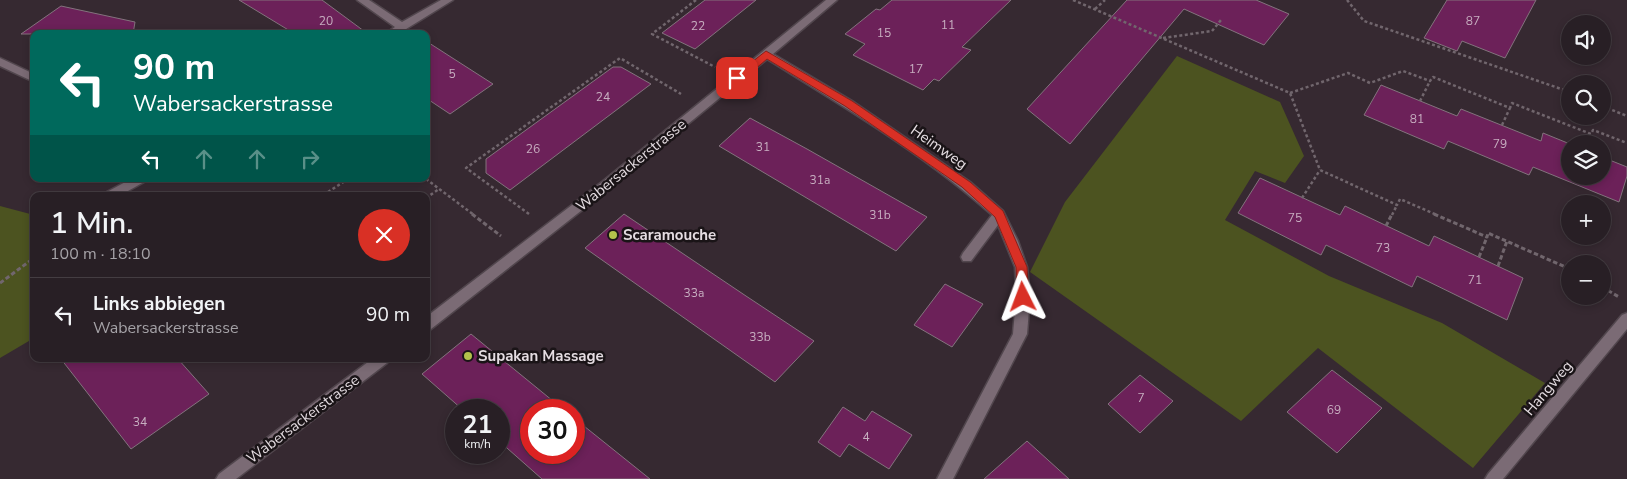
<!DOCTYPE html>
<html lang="de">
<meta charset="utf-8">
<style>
:root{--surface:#281f25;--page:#30272d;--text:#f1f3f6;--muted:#a5a2a7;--line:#443d42}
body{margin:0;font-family:"Nunito Sans",sans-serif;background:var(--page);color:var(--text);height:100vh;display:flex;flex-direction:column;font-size:19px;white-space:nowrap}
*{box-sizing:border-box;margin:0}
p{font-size:16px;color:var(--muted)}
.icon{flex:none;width:28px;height:28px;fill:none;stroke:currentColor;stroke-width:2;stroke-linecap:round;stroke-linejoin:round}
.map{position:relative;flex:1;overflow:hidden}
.sheet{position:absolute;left:30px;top:192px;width:400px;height:170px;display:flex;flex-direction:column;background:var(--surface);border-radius:10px;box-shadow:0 2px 8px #0003,0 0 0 1px var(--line)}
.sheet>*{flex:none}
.banner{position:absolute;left:30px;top:30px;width:400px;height:152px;border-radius:10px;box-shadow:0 2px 8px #0003,0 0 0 1px var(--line);background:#00695c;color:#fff;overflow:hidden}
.tools{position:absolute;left:1561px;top:15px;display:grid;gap:10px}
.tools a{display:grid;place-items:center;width:50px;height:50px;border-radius:50%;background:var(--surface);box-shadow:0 2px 8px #0003,0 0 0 1px var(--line);font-size:25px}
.speed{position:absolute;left:445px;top:399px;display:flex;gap:10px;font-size:25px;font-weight:700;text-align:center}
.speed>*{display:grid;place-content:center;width:65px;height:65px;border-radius:50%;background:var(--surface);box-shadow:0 2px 8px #0003,0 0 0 1px var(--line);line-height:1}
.speed small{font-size:12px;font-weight:400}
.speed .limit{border:8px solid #d22;background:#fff;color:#111}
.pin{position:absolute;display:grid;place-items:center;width:42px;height:42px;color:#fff;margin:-21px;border-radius:10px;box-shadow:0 2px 8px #0006}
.me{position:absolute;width:55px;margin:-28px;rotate:357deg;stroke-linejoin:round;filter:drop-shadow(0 0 4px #0008)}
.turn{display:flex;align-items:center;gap:18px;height:105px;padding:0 20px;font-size:22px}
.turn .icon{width:65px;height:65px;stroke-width:2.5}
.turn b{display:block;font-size:35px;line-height:42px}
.lanes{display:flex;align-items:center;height:48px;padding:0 20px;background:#0003;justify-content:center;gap:25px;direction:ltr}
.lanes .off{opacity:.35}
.round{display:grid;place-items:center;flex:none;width:52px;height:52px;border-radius:26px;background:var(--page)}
.summary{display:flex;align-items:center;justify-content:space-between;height:85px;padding:0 20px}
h1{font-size:30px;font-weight:600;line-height:38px}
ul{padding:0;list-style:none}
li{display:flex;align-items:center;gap:15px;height:75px;padding:0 20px;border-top:1px solid var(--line)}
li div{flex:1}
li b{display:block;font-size:19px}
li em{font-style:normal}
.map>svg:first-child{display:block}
</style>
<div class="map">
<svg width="1627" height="479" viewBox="0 0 1627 479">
<rect width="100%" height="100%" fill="#362931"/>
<g fill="#4c5320">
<path d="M1177,56L1280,102L1304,156L1285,183L1255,171L1225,220L1329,276L1442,323L1545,383L1473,468L1318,348L1241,421L1030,272L1065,202Z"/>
<path d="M0,206L34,215V338L0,358Z"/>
</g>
<g fill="#6c2159" stroke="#83737d">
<path d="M239,0H322L368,34H295Z"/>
<path d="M705,0H756L695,49L662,33Z"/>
<path d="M892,0H1011L962,47L971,50L939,81L934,79L923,90L853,55L865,44L845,34L876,9L880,10Z"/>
<path d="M1127,0H1256L1289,14L1264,45L1184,9L1070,144L1027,109Z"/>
<path d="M1447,0H1536L1505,58L1462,41L1457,51L1424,38Z"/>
<path d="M61,6L135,22L133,34H21Z"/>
<path d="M426,41L454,59L493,84L450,114L426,98Z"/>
<path d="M613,67H621L651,84L510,190L486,173V159Z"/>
<path d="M1381,85L1457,116L1461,109L1541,141L1543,133L1570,144V176H1602V157L1627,167V176L1619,202L1533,167L1529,175L1448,141L1444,149L1364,115Z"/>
<path d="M750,118L807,149L927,217L896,251L719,146Z"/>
<path d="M1260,178L1340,215L1345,206L1429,246L1434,236L1523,278L1507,320L1417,276L1412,287L1326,245L1321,255L1238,213Z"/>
<path d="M624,214L746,296L814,341L775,382L585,248Z"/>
<path d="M945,284L983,304L952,347L914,325Z"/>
<path d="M471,334L564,410H531V452H574V418L650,479H542L499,441V410H463L422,374Z"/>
<path d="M61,359H178L209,394L131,449Z"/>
<path d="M1332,370L1382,408L1337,453L1287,412Z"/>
<path d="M1140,375L1173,401L1140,433L1108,404Z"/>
<path d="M843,407L865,421L872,411L912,435L889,469L849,444L840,457L818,442Z"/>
<path d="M1027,441L1069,479H984Z"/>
</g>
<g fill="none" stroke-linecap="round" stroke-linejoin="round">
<g stroke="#51464d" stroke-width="3">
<g id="minor">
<path d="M357,0H369L402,22L441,0H453L398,34H385L395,27Z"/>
<path d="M826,0H837L773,54L852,101L970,182L1003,211L1018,241L1027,267L1030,297L1027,334L953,479H937L1013,334L1016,297L1015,267L998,225L971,261H963L961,257L963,253L992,215C924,154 844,107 767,59L610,188L431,329L426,331V317L602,182Z"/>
<path d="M0,58L34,74V82L0,66Z"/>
<path d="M131,179H146L144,182L119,196H103L105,193Z"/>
<path d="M1627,313V329L1503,479H1485L1488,474L1622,315Z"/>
<path d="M372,359H389L387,363L236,479H216L219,474Z"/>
</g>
</g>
<g stroke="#71666d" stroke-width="2.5" stroke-dasharray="3 2.5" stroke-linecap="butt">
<path d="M696,0L652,34L715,67"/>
<path d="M1073,0L1290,93L1320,170L1397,205L1400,199L1437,215"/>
<path d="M1347,0L1364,21L1570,92"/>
<path d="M1095,9L1105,0"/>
<path d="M1163,38L1212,31L1221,20"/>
<path d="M1290,93L1348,73L1370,83L1403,71L1430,81L1433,77L1510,108L1512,103L1591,134L1593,130L1627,143"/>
<path d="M1420,101L1430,81"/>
<path d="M1602,106L1627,116"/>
<path d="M1502,125L1510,108"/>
<path d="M1588,144L1591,134"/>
<path d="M426,179L474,215"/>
<path d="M328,192L348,179"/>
<path d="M426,198L439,189"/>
<path d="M1302,198L1320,170"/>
<path d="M529,214L466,168L620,58L681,94"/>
<path d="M1392,215L1397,205"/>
</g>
<g stroke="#71666d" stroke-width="3" stroke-dasharray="4.5 2.5" stroke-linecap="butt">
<path d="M472,214L501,236"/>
<path d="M1434,214L1487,237L1488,233L1570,269"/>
<path d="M1386,226L1392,214"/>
<path d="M1479,257L1487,237"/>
<path d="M1498,266L1507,241"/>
<path d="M0,283L34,258"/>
<path d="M1602,287L1619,297"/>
</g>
<use href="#minor" fill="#7b6b75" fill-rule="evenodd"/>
</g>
<path fill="#d93025" stroke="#8d1f18" d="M766,51L852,101L970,182L1003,211L1027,267L1029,297L1027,301H1019L1017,297L1016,267L995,217L962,187L845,106L767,59L741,81H734V76Z"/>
<g fill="#b3c24b" stroke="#1a1417" stroke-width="2">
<circle cx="613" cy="235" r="5"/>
<circle cx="468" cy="356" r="5"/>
</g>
<g text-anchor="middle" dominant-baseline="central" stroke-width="5" stroke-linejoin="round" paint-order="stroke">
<g font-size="12" fill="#c7aec0">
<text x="326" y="21">20</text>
<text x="1473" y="21">87</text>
<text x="948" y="25">11</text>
<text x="698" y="26">22</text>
<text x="884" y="33">15</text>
<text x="916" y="69">17</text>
<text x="452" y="74">5</text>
<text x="603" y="97">24</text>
<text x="1417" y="119">81</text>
<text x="1500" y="144">79</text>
<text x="763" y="147">31</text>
<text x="533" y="149">26</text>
<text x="820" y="180">31a</text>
<text x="880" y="215">31b</text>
<text x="1295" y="218">75</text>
<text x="1383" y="248">73</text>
<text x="1475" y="280">71</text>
<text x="694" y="293">33a</text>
<text x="760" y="337">33b</text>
<text x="1141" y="398">7</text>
<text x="1334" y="410">69</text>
<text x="140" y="422">34</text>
<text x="866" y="437">4</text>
</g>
<g font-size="15" fill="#e5dde2" stroke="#1a1417">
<text transform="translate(939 147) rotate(35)">Heimweg</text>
<text transform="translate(631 165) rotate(-39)">Wabersackerstrasse</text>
<text transform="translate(1548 388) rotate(-50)">Hangweg</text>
<text transform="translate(303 419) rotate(-37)">Wabersackerstrasse</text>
</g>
<g font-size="15" font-weight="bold" fill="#e5dde2" stroke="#1a1417" text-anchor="start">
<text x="623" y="235">Scaramouche</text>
<text x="478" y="356">Supakan Massage</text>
</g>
</g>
</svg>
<div class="tools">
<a><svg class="icon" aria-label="sound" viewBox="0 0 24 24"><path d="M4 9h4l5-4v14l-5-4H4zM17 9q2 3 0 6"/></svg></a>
<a><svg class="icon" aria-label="search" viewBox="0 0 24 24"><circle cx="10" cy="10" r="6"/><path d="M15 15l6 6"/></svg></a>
<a><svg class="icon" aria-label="layers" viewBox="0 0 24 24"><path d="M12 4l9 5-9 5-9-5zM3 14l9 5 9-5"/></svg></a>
<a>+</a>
<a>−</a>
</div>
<div class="speed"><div>21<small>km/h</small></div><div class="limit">30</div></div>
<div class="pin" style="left:737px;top:78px;background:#d93025"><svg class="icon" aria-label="arrive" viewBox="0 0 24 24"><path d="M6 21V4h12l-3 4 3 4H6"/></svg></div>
<svg class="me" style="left:1023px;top:297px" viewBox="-20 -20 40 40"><path d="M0-17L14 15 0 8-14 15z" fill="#d93025" stroke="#fff" stroke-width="4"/></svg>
<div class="banner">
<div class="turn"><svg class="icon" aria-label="left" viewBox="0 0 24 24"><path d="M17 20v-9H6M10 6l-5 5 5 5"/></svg><div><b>90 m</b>Wabersackerstrasse</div></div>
<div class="lanes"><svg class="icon" aria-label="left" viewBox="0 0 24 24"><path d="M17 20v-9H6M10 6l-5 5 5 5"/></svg><svg class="icon off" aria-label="ahead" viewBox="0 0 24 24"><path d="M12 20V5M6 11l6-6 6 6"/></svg><svg class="icon off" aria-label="ahead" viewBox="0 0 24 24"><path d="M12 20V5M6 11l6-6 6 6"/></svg><svg class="icon off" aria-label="right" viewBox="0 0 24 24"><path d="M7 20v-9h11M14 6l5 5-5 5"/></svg></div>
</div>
<section class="sheet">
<div class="summary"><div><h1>1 Min.</h1><p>100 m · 18:10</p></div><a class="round" style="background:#d93025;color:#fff"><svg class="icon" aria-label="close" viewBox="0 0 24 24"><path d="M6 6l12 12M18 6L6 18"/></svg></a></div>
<ul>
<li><svg class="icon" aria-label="left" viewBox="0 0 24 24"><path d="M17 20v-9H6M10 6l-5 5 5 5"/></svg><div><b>Links abbiegen</b><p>Wabersackerstrasse</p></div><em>90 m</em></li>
</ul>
</section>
</div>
